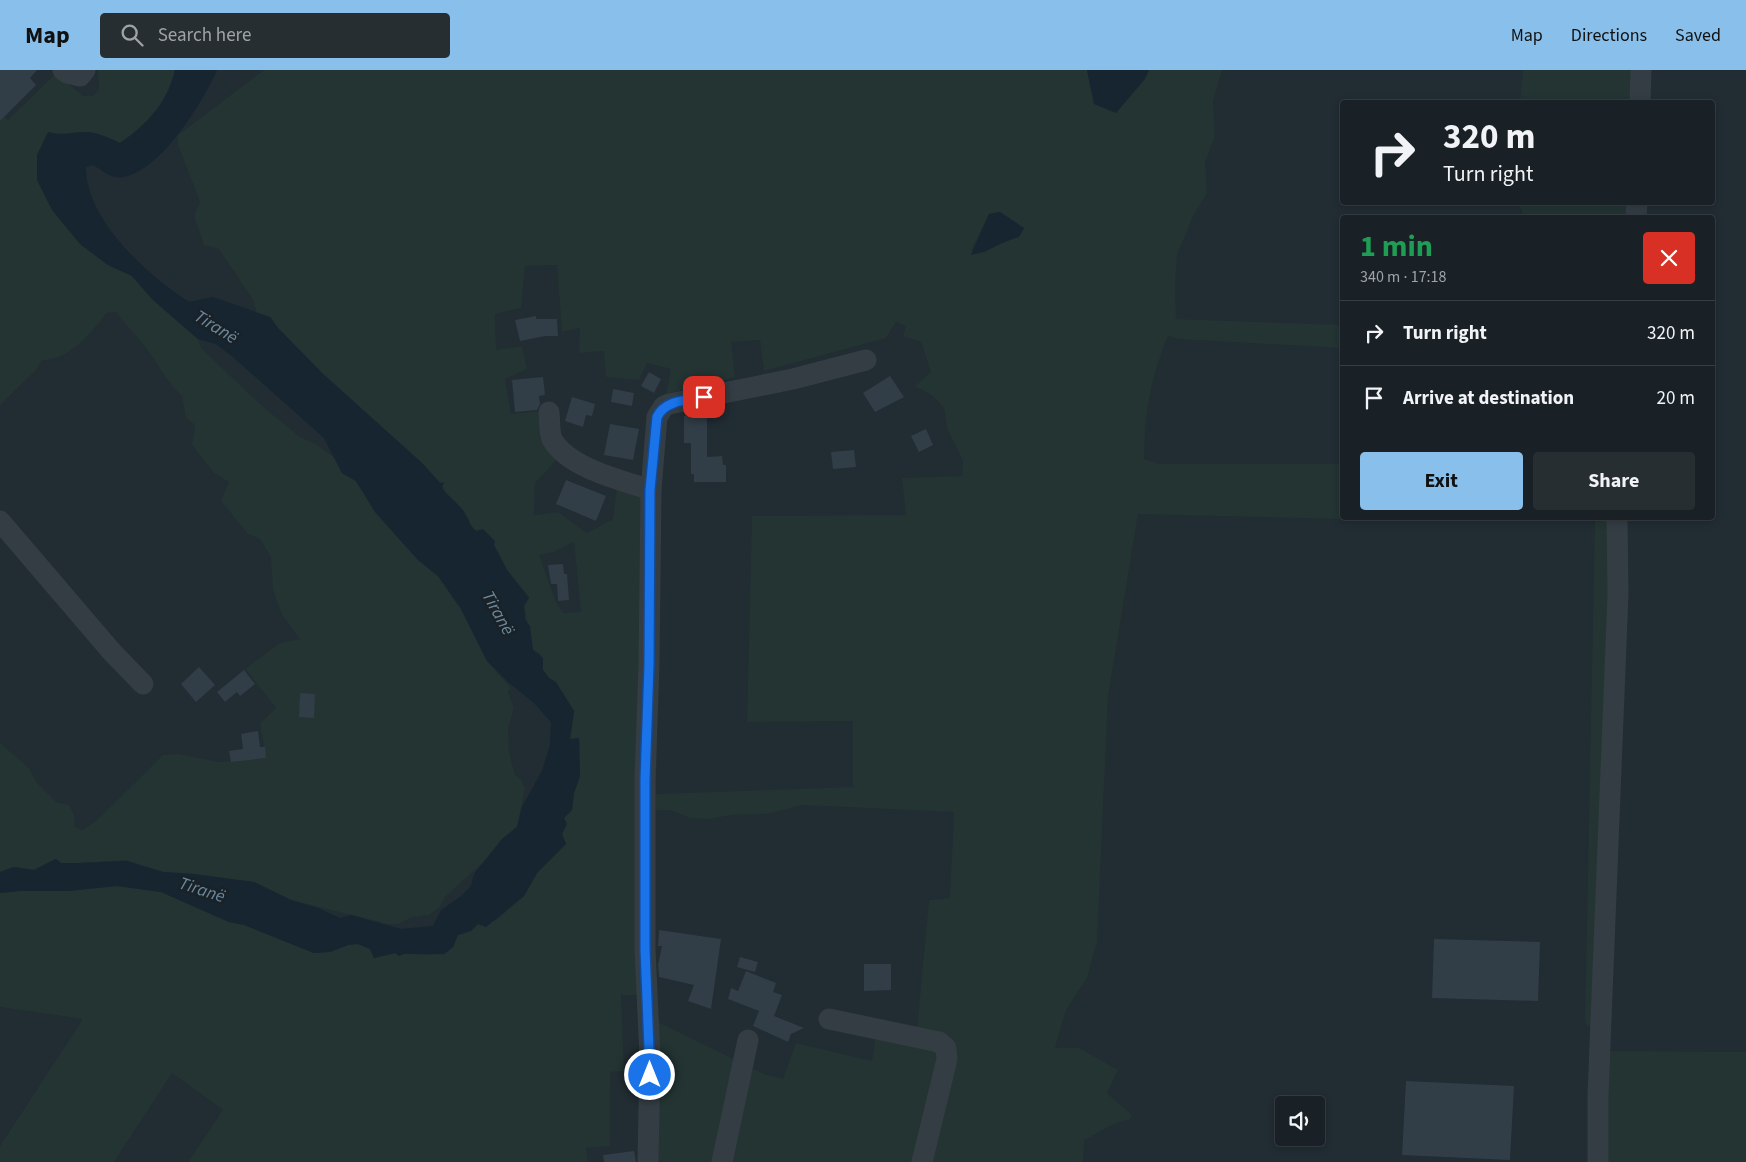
<!DOCTYPE html>
<meta charset="utf-8">
<style>
:root{--surface:#192126;--page:#262e32;--text:#f1f3f6;--muted:#9fa3a7;--line:#373e43;--accent:#89c0eb}
body{margin:0;font-family:"Source Sans 3",sans-serif;background:var(--page);color:var(--text);height:100vh;display:flex;flex-direction:column;font-size:19px;white-space:nowrap}
*{box-sizing:border-box;margin:0}
p{font-size:16px;color:var(--muted)}
.icon{flex:none;width:28px;height:28px;fill:none;stroke:currentColor;stroke-width:2;stroke-linecap:round;stroke-linejoin:round}
.map{position:relative;flex:1;overflow:hidden}
.side{position:absolute;left:1340px;top:145px;width:375px;height:305px;display:flex;flex-direction:column;background:var(--surface);border-radius:5px;box-shadow:0 2px 8px #0003,0 0 0 1px var(--line)}
.side>*{flex:none}
.hud{position:absolute;left:1340px;top:30px;width:375px;height:105px;border-radius:5px;box-shadow:0 2px 8px #0003,0 0 0 1px var(--line);background:#192126;color:var(--text);overflow:hidden}
.controls{position:absolute;left:1275px;top:1026px;display:grid;gap:10px}
.controls a{display:grid;place-items:center;width:50px;height:50px;border-radius:5px;background:var(--surface);box-shadow:0 2px 8px #0003,0 0 0 1px var(--line);font-size:25px}
.pin{position:absolute;display:grid;place-items:center;width:42px;height:42px;color:#fff;margin:-21px;border-radius:10px;box-shadow:0 2px 8px #0006}
.me{position:absolute;width:55px;margin:-28px;rotate:0deg;stroke-linejoin:round;filter:drop-shadow(0 0 4px #0008)}
.turn{display:flex;align-items:center;gap:18px;height:105px;padding:0 20px;font-size:22px}
.turn .icon{width:65px;height:65px;stroke-width:2.5}
.turn b{display:block;font-size:35px;line-height:42px}
.round{display:grid;place-items:center;flex:none;width:52px;height:52px;border-radius:5px;background:var(--page)}
.summary{display:flex;align-items:center;justify-content:space-between;height:85px;padding:0 20px}
h1{font-size:30px;font-weight:700;line-height:38px;color:#1e9e55}
.action{display:flex;gap:10px;margin-top:auto;padding:10px 20px}
.action a{flex:1;height:58px;border-radius:5px;background:var(--accent);color:#111;font-size:20px;font-weight:700;line-height:58px;text-align:center}
.action a+a{background:var(--page);color:var(--text)}
ul{padding:0;list-style:none}
li{display:flex;align-items:center;gap:15px;height:65px;padding:0 20px;border-top:1px solid var(--line)}
li div{flex:1}
li b{display:block;font-size:19px}
li em{font-style:normal}
header{display:flex;align-items:center;gap:30px;box-sizing:border-box;height:70px;padding:0 25px;background:var(--accent);color:#111}
header strong{font-size:24px}
nav{display:flex;gap:28px;margin-inline-start:auto;font-size:18px}
.search{width:350px;height:45px;background:var(--page);display:flex;align-items:center;gap:12px;box-sizing:border-box;padding:0 18px;border-radius:5px;color:var(--muted);font-size:19px}
.map>svg:first-child{display:block}
</style>
<header>
<strong>Map</strong>
<div class="search"><svg class="icon" aria-label="search" viewBox="0 0 24 24"><circle cx="10" cy="10" r="6"/><path d="M15 15l6 6"/></svg>Search here</div>
<nav><a>Map</a><a>Directions</a><a>Saved</a></nav>
</header>
<div class="map">
<svg width="1746" height="1092" viewBox="0 0 1746 1092">
<rect width="100%" height="100%" fill="#212c33"/>
<g fill="#233433" fill-rule="evenodd">
<path d="M98,0H175C168,32 146,55 120,73C98,63 88,61 64,66L80,174L108,195L132,206L153,230L198,269L201,278L261,335L300,367L316,374L335,388L342,403L356,411L375,442L418,490L438,506L461,539L487,591L511,618L508,622L514,638L508,659L509,682L515,705L521,709L525,718L517,757L502,769L489,787L446,826L439,838L429,845L412,847L399,854H388L291,830L254,812L194,804L163,802L126,790L79,793H61L55,789L34,800L14,797L0,802V673L29,698L36,712L56,732L69,735L74,745L75,757L82,760L96,751L163,685L178,684L219,692L266,688L260,653L276,638L245,599L280,573L300,569L282,545L273,520L271,487L260,469L248,464L221,431L229,412L214,403L192,375L195,355L186,348L182,326C170,316 159,296 149,282C139,268 126,256 116,242L107,243C90,263 71,290 42,290L36,300L0,335V43L8,50L56,3L83,26H93L99,19Z"/>
<path d="M264,0H1087L1091,20L1130,26L1149,0H1222L1213,31L1215,66L1205,93L1207,123L1193,146L1177,185L1175,216L1176,249L1342,255V278L1179,269L1168,266C1150,310 1145,342 1144,389L1160,394H1342V448H1553L1338,449L1138,444L1108,627L1097,871L1087,908L1066,940L1055,978H1079L1118,1000L1107,1023L1132,1045L1129,1050C1118,1049 1096,1065 1084,1070L1083,1092H655L654,950L764,1004L783,1009L796,973L872,991L878,950L917,959L929,830L950,828L954,742L802,735L767,744L732,745L708,749L690,748L670,740H648L661,414L656,724L853,717V651L747,652L752,446L906,445L902,408L962,406L963,391L947,358L944,338L933,326L915,316L931,302L921,272L903,266L906,256L896,252L886,268L764,301L760,270L731,272L735,307L666,324L671,299L647,293L639,310L606,307L604,281L579,283L580,258L562,262L557,195L525,196L521,238L495,244L496,280L522,276L527,299L505,309L511,344L540,341L559,387L535,413L534,445L558,442L587,463L613,449L617,416L642,426L640,925H621L624,1001L610,1002V1076L586,1078L588,1092H188L223,1040L172,1003L114,1092H0V1076L83,949L0,937V823L19,821H68L117,816L161,822L229,852L244,855L314,883L330,882L348,875L358,874L370,879L374,888L395,883L427,885L444,884L453,877L458,865L471,861L478,854L496,850L524,826L537,803L566,774L562,764L566,754L564,748L572,740L574,723L580,706L579,668L570,670L574,641L543,600L540,583L533,580L524,536L529,527L507,500L494,475L470,456L468,448L461,438L446,423L440,413L423,394L322,303L278,258L270,247L257,243L253,230L219,179L204,175L194,146L200,132L178,75V65ZM1000,142L1024,158L1019,167L994,175L985,183L971,181L989,144ZM574,472L581,542L563,543L556,532L539,485L553,482Z"/>
<path d="M1523,0H1635L1634,32H1520Z"/>
<path d="M1518,132L1631,133L1630,148L1524,147Z"/>
<path d="M1595,448H1611L1591,957L1585,953Z"/>
<path d="M1606,981L1746,982V1092H1605Z"/>
</g>
<g fill="#16252f">
<path d="M175,0H217C202,33 162,99 124,107C112,110 103,100 93,95L86,97C85,149 148,206 189,232L213,227L270,247L278,258L322,303L423,394L440,413L444,412L442,418C448,426 456,432 462,439C468,447 469,455 476,461L483,459L495,471L494,475L507,500L529,528L524,536L525,550L530,556L533,580L543,588V600L549,608L556,612L574,641L570,669L579,668L580,706L574,723L572,740L564,748L567,754L562,764L566,774L537,803L524,826L486,857L478,854L471,861L458,865L453,877L444,884H404L399,886L395,883L374,888L370,879L358,874L348,875L330,882L314,883L244,855L229,852L161,822L117,816L68,821H19L0,823V802L14,797L34,800L56,789L61,793H79L126,791L163,802L194,804L254,812L291,830L318,838L340,848L351,845L401,859L433,856L441,840L460,827L471,816L474,804L502,769L517,757L522,737L542,701L550,675L551,652L534,633L508,612L487,591L461,539L438,506L418,490L375,442L356,411L342,403L324,368L232,286L216,274L198,269L153,230L132,206L108,195L80,174L52,140L37,110V85L48,62C66,66 69,62 85,62C98,62 109,68 120,73C147,55 168,32 175,0Z"/>
<path d="M1087,0H1149L1145,9L1116,43L1094,34Z"/>
<path d="M1000,142L1024,158L1019,167C1001,172 988,182 971,185L989,144Z"/>
</g>
<g fill="#313e47">
<path d="M0,0H37L30,8L36,15L0,51Z"/>
<path d="M536,246V249H557L558,266H545L520,271L515,250Z"/>
<path d="M649,302L661,309L654,323L641,316Z"/>
<path d="M890,306L904,327L875,342L863,323Z"/>
<path d="M543,307L545,325L539,326L540,334L537,340L515,342L512,310Z"/>
<path d="M613,319L634,323L632,336L611,332Z"/>
<path d="M572,327L595,334L592,346L586,345L583,357L565,351Z"/>
<path d="M684,346H707V387L722,386L723,395H726V412H694V404H691V373H684Z"/>
<path d="M610,354L639,359L633,390L604,385Z"/>
<path d="M926,359L933,375L919,382L911,366Z"/>
<path d="M854,380L856,397L833,399L831,382Z"/>
<path d="M566,410L606,426L596,451L556,434Z"/>
<path d="M563,494L564,504H567L569,530L558,531L557,514H551L548,495Z"/>
<path d="M199,597L215,615L196,632L181,614Z"/>
<path d="M244,600L255,614L240,626L237,622L225,632L217,622Z"/>
<path d="M300,623L315,624L314,648L299,647Z"/>
<path d="M258,661L260,677H265L266,688L231,692L229,681L243,679L241,664Z"/>
<path d="M659,860L721,869L711,939L688,931L694,915L659,907L658,895L662,876H658Z"/>
<path d="M1434,869L1540,872L1538,931L1432,928Z"/>
<path d="M740,887L758,892L755,902L737,897Z"/>
<path d="M864,894H891V920L864,921Z"/>
<path d="M746,901L776,913L773,922L782,925L774,946L804,958L791,964L788,972L753,956L759,941L728,929L731,918L738,921Z"/>
<path d="M1406,1011L1514,1016L1510,1090L1402,1085Z"/>
<path d="M634,1081L636,1092H604L603,1085Z"/>
</g>
<g fill="none" stroke-linecap="round" stroke-linejoin="round">
<g stroke="#343d44" stroke-width="21">
<path d="M63,0L67,3L80,6L85,0"/>
<path d="M1640,32L1641,0"/>
<path d="M1636,148L1637,132"/>
<path d="M549,342C550,350 549,362 552,369C568,398 621,410 651,420"/>
<path d="M0,451L112,582L143,614"/>
<path d="M829,949L939,972L946,978L947,989L922,1092"/>
<path d="M648,1092L650,987L645,879V710L649,595L651,420L657,347L664,336L669,334L793,309L866,290"/>
<path d="M722,1092L748,970"/>
<path d="M1598,1092V1025L1618,524L1617,448"/>
</g>
</g>
<g fill="none" stroke-linecap="round" stroke-linejoin="round">
<g stroke="#114b97" stroke-width="12">
<path id="route" d="M650,1005L645,879V710L649,595L650,420L657,347C665,330 688,330 704,327"/>
</g>
<use href="#route" stroke="#1a73e8" stroke-width="9"/>
</g>
<g text-anchor="middle" dominant-baseline="central" stroke-width="5" stroke-linejoin="round" paint-order="stroke">
<g font-size="18" font-style="italic" fill="#6b899c" stroke="#1a2228">
<text transform="translate(216 257) rotate(32)">Tiranë</text>
<text transform="translate(498 543) rotate(61)">Tiranë</text>
<text transform="translate(202 820) rotate(18)">Tiranë</text>
</g>
</g>
</svg>
<div class="controls">
<a><svg class="icon" aria-label="sound" viewBox="0 0 24 24"><path d="M4 9h4l5-4v14l-5-4H4zM17 9q2 3 0 6"/></svg></a>
</div>
<div class="pin" style="left:704px;top:327px;background:#d93025"><svg class="icon" aria-label="arrive" viewBox="0 0 24 24"><path d="M6 21V4h12l-3 4 3 4H6"/></svg></div>
<svg class="me" style="left:650px;top:1005px" viewBox="-20 -20 40 40"><circle r="17" fill="#1a73e8" stroke="#fff" stroke-width="3"/><path d="M0-11L8 9 0 5-8 9z" fill="#fff"/></svg>
<div class="hud">
<div class="turn"><svg class="icon" aria-label="right" viewBox="0 0 24 24"><path d="M7 20v-9h11M14 6l5 5-5 5"/></svg><div><b>320 m</b>Turn right</div></div>
</div>
<section class="side">
<div class="summary"><div><h1>1 min</h1><p>340 m · 17:18</p></div><a class="round" style="background:#d93025;color:#fff"><svg class="icon" aria-label="close" viewBox="0 0 24 24"><path d="M6 6l12 12M18 6L6 18"/></svg></a></div>
<ul>
<li><svg class="icon" aria-label="right" viewBox="0 0 24 24"><path d="M7 20v-9h11M14 6l5 5-5 5"/></svg><div><b>Turn right</b></div><em>320 m</em></li>
<li><svg class="icon" aria-label="arrive" viewBox="0 0 24 24"><path d="M6 21V4h12l-3 4 3 4H6"/></svg><div><b>Arrive at destination</b></div><em>20 m</em></li>
</ul>
<div class="action"><a>Exit</a><a>Share</a></div>
</section>
</div>
